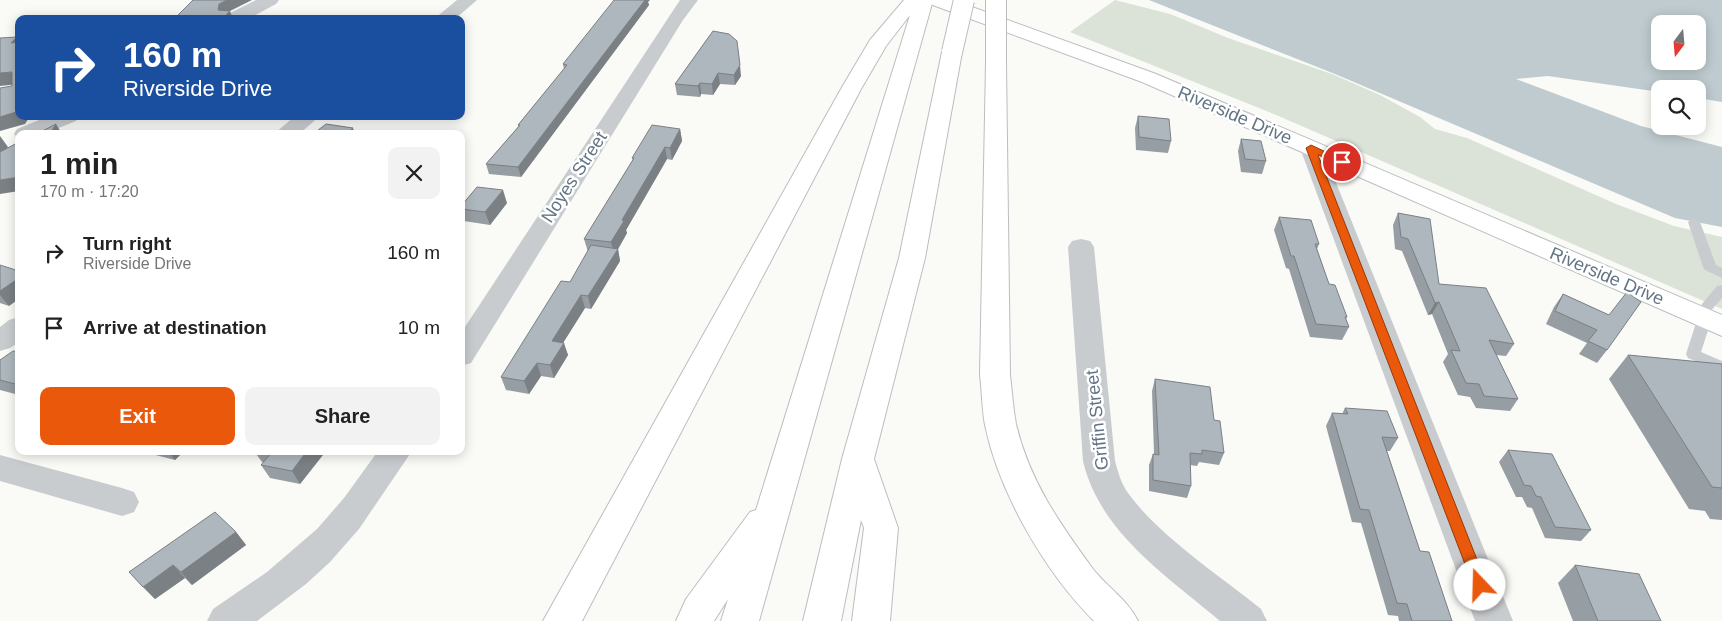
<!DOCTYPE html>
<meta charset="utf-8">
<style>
:root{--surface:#fff;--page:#f2f2f2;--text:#222;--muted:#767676;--accent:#ea580c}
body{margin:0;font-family:Arial,sans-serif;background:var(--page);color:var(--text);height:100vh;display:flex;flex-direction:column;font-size:19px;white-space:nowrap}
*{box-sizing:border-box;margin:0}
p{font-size:16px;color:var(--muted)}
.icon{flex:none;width:28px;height:28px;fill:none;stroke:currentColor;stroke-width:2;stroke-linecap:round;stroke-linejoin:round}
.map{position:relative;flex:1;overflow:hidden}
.drawer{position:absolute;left:15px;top:130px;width:450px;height:325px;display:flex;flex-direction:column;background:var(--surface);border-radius:10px;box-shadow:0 2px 12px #0003}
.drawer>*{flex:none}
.banner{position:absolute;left:15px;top:15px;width:450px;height:105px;border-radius:10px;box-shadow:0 2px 12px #0003;background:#1a4fa0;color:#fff;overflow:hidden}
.needle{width:32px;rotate:196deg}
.controls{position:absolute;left:1651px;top:15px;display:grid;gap:10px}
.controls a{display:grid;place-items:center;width:55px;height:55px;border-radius:10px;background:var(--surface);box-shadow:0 2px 12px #0003;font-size:25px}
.pin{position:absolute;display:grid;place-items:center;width:42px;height:42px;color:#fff;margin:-21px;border:2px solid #fff;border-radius:50%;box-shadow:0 1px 5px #0007}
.me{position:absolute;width:55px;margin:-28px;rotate:339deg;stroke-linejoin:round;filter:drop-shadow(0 0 4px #0008)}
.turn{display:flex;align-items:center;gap:18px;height:105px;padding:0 25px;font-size:22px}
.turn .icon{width:65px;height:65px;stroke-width:2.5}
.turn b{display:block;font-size:35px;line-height:42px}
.round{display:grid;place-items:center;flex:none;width:52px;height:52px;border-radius:10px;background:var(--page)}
.summary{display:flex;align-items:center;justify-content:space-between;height:85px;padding:0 25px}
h1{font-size:30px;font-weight:600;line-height:38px}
.cta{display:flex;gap:10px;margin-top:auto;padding:10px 25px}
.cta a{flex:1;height:58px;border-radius:10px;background:var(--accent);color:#fff;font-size:20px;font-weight:600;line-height:58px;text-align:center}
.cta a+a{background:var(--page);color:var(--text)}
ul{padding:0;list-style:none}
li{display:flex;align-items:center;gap:15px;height:75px;padding:0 25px}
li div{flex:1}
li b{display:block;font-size:19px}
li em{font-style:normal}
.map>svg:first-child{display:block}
</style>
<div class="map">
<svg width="1722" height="621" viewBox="0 0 1722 621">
<rect width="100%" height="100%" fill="#fafaf7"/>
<path fill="#dbe2d8" d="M1115,0L1170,14L1228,38L1332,74L1380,95L1420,117L1435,129L1467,138L1616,204L1674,226L1722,237V309L1274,114L1070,32Z"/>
<path fill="#bfcbcf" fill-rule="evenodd" d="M1149,0H1722V102L1698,98V89H1660V92L1548,76L1516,79L1641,126L1722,147V227L1675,218L1335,74ZM1660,24H1698V61H1660Z"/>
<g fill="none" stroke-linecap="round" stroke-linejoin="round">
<g stroke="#babfc4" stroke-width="2">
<path id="secondary" d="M927,0H953L1156,74L1722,315V336L1142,82L930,4Z"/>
</g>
<g stroke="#babec1" stroke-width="2">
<g id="highway">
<path d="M904,0H933L759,621H721L728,599L714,621H676L686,599L750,512L756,510L910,15L886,46L861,89L582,621H543L841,89L870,40Z"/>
<path d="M952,46L959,48L962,52L925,258L874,459L898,528L890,621H852L864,528L861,520L841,621H803L842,459L899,258L942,52L945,48Z"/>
<path d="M996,57L1003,59L1006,63L1010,375C1012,391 1013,408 1016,424C1029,480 1060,524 1093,569C1107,587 1128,600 1138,621H1094C1045,572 999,493 985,425C982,409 982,391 980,375L986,63L989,59Z"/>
</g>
</g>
<g fill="#c8cccf" fill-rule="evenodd">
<path d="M1694,218L1700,222L1716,265L1722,268V278L1705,270L1703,267L1688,222Z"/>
<path d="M1722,285V298L1708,314L1712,318L1701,352L1722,361V372L1688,358L1686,354L1697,320L1692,316L1717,286Z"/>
</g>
<g fill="#c8cccf" fill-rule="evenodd">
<path d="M256,0H279L276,4L248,19H224L226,15Z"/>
<path d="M457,0H477L455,19H434Z"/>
<path d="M680,0H698L683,20L471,363L461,366V333Z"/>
<path d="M49,116H79L76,121L44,134H19V139L14,134L17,129Z"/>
<path d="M295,116H320L299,134H274Z"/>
<path d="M1311,141L1319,143L1322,148L1513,621H1475L1300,148L1303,143Z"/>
<path d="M1081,239L1090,241L1094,247L1115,461C1118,472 1121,483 1128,493C1159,536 1219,575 1261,609L1267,621H1220C1167,576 1100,533 1083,461L1068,247L1072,241Z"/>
<path d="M19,317V342L10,348L0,351V327L9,320Z"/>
<path d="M378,451H412L359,529L330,562L306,584L257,621H207L213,609L267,572L317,529L344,498Z"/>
<path d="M0,455L122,488L134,492L139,502L134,512L122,516L0,481Z"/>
</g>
<use href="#secondary" fill="#fff" fill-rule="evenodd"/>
<use href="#highway" fill="#fff" fill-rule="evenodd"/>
<g stroke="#babec1" stroke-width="22" stroke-linecap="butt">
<g id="highway-bridge">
<path d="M996,0V63"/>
<path d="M952,52L964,0"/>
</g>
</g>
<use href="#highway-bridge" stroke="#fff" stroke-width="20"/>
</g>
<g fill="#969da3">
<path d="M648,2L649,5L521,177L489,174L486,164L518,127V125L564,69L563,64Z"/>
<path d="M713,31L741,76L735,85L720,84L713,95L701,94L700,97L677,95L675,84Z"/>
<path d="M1138,116L1171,141L1168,153L1136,150L1135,128Z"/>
<path d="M680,129L682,141L672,160L667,159L626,230L627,233L618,249L620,261L591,309L585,308L563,343L568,355L554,378L541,376L529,394L506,390L501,377L570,282L588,252L584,239L633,160L632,158Z"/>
<path d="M1241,139L1266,161L1262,174L1241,172L1238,151Z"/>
<path d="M507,203L490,225L464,221L461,214V206Z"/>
<path d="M1398,213L1439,284L1514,344L1506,356L1496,355L1518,399L1510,411L1476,408L1470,397L1458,395L1443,362L1448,354L1432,314L1428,315L1402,251L1395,249L1393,225Z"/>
<path d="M1279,217L1319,244L1317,249L1329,284L1347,317L1346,319L1349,327L1342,340L1310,337L1289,269L1286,268L1274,230Z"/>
<path d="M0,265L9,306L0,303Z"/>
<path d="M1563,294L1609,315L1607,350L1597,363L1579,354L1587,343L1546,324L1554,307Z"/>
<path d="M19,352V395L0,390V360Z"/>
<path d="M1628,355L1722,364V520L1710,519L1705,511L1689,509L1609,379Z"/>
<path d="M1155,379L1214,420L1224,453L1219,465L1199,462L1197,466L1190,465L1191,486L1187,498L1149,491V465L1153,454H1154L1152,391Z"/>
<path d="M1345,408L1398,438L1390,451H1387L1420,551L1452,621H1399L1398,616L1388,615L1361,523L1352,522L1326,426L1332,413L1342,414Z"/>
<path d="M1508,450L1591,530L1581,541L1545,538L1532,508L1527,507L1522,497H1516L1499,462Z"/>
<path d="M140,451H184L175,460Z"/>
<path d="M254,451H326L300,484L270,478L261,465L264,463L262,462Z"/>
<path d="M236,532L246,545L192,585L185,578L155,599L129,572Z"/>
<path d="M1575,565L1661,621H1573L1558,583Z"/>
</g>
<g fill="#7a8084">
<path d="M227,0H252L230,11L233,19H222L218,10L219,4Z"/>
<path d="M645,0H650L648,2L649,5L521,177L518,167Z"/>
<path d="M17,37L19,39V54L11,43Z"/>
<path d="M740,65L741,76L735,85L734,75Z"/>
<path d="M12,72L19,84L0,86V73Z"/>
<path d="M718,73L720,84L713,95L712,84Z"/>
<path d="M700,83L701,94L700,97L698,86Z"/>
<path d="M19,108V116H30L25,124L0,131V117Z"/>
<path d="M56,124L62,134H50Z"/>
<path d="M353,128L355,134H346Z"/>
<path d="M680,129L682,141L672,160L670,148Z"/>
<path d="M0,136L8,147L0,158Z"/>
<path d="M665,147L667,159L626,230L627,233L618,249L620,261L591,309L588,296L614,254L611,242L622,220Z"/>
<path d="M19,177V191L0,194V180Z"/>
<path d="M503,190L507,203L490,225L485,212Z"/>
<path d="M19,278V299L9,306L0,295V291Z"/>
<path d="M581,295L585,308L556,354L552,341Z"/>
<path d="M1439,302L1432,314L1428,315L1435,303Z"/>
<path d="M564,343L568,355L554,378L550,365Z"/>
<path d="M537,363L541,376L529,394L524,381Z"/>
<path d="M168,451H184L175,460Z"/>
<path d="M307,451H326L300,484L292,471Z"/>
<path d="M236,532L246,545L192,585L181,572Z"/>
<path d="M173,565L185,578L155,599L143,587Z"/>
</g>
<g fill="#aeb7bd" stroke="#7a8084">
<path d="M193,0H227L219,4L218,10L230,11L222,19H174Z"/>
<path d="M614,0H645L518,167L486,164L520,125H518L567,65L563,64Z"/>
<path d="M713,31L729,34L737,41L740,65L734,75L718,73L712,84L700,83L698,86L675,84Z"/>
<path d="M17,37L11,43L19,42V108L16,112L0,117V88L12,86V72L0,73V38Z"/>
<path d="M1138,116L1169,119L1171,141L1139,137Z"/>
<path d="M56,124L50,134H37Z"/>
<path d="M326,124L353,128L346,134H313Z"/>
<path d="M652,125L680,129L670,148L665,147L622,220L624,221L611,242L584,239L634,158H632Z"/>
<path d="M1241,139L1261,141L1266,161L1245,159Z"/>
<path d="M19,142V177L0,180V152Z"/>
<path d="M477,187L503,190L485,212L461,209V206Z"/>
<path d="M1398,213L1430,219L1439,284L1486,288L1514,344L1489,340L1518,399L1484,396L1479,384L1466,383L1451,350L1460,351L1439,302L1435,303L1408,239L1401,237Z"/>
<path d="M1279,217L1311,220L1319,244H1315L1329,284L1335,285L1347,317H1345L1349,327L1316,324L1294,256H1291Z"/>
<path d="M591,245L618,249L588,296L581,295L552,341L564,343L550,365L537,363L524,381L501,377L561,281L570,282Z"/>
<path d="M0,265L19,271V278L0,291Z"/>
<path d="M1627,292L1641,302L1607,350L1588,341L1597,330L1555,311L1563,294L1609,315Z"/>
<path d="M13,351L19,352V385L0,380V360Z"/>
<path d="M1628,355L1722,364V488L1712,487Z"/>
<path d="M1155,379L1210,387L1214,420L1220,421L1224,453L1202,450V454L1190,453L1191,486L1153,480V454L1159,455Z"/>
<path d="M1345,408L1387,411L1398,438L1382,437L1420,551L1429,552L1452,621H1412L1407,604L1397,603L1369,510L1360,509L1332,413L1348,414Z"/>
<path d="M1508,450L1552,454L1591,530L1555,527L1541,497L1536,496L1531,486L1524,485Z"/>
<path d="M265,451H307L292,471L261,465L272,452Z"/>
<path d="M215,512L236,532L181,572L173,565L143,587L129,572Z"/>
<path d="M1575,565L1639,574L1661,621H1598Z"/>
</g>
<path fill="#ea580c" stroke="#983908" d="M1311,145L1347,162L1342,165L1318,155L1487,585L1485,589L1480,591L1475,589L1473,585L1306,148Z"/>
<g text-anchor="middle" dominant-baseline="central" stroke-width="5" stroke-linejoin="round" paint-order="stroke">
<g font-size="18" fill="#637584" stroke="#fff">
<text transform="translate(1235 115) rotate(23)">Riverside Drive</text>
<text transform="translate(574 177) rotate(-57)">Noyes Street</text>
<text transform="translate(1607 276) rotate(23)">Riverside Drive</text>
<text transform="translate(1097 420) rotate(-96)">Griffin Street</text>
</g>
</g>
</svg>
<div class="controls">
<a><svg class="needle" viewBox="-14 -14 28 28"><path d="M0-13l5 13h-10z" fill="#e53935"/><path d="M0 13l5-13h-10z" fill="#767676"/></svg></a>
<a><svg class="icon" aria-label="search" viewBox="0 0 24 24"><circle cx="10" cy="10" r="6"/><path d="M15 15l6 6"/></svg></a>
</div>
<div class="pin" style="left:1342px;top:162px;background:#d93025"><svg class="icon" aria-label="arrive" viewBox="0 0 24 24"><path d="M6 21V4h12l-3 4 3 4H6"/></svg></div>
<svg class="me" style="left:1480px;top:585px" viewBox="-20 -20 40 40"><circle r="19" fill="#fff"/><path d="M0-13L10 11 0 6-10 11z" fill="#ea580c"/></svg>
<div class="banner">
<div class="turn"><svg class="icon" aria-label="right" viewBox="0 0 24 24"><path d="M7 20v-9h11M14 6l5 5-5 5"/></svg><div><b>160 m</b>Riverside Drive</div></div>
</div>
<section class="drawer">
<div class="summary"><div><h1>1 min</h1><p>170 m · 17:20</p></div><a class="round"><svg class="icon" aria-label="close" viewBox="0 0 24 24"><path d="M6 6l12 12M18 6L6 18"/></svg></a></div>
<ul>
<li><svg class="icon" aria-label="right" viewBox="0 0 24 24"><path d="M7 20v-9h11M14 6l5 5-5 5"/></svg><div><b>Turn right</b><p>Riverside Drive</p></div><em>160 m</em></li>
<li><svg class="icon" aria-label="arrive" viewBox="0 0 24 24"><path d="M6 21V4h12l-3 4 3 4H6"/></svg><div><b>Arrive at destination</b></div><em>10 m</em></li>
</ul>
<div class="cta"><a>Exit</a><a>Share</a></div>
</section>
</div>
